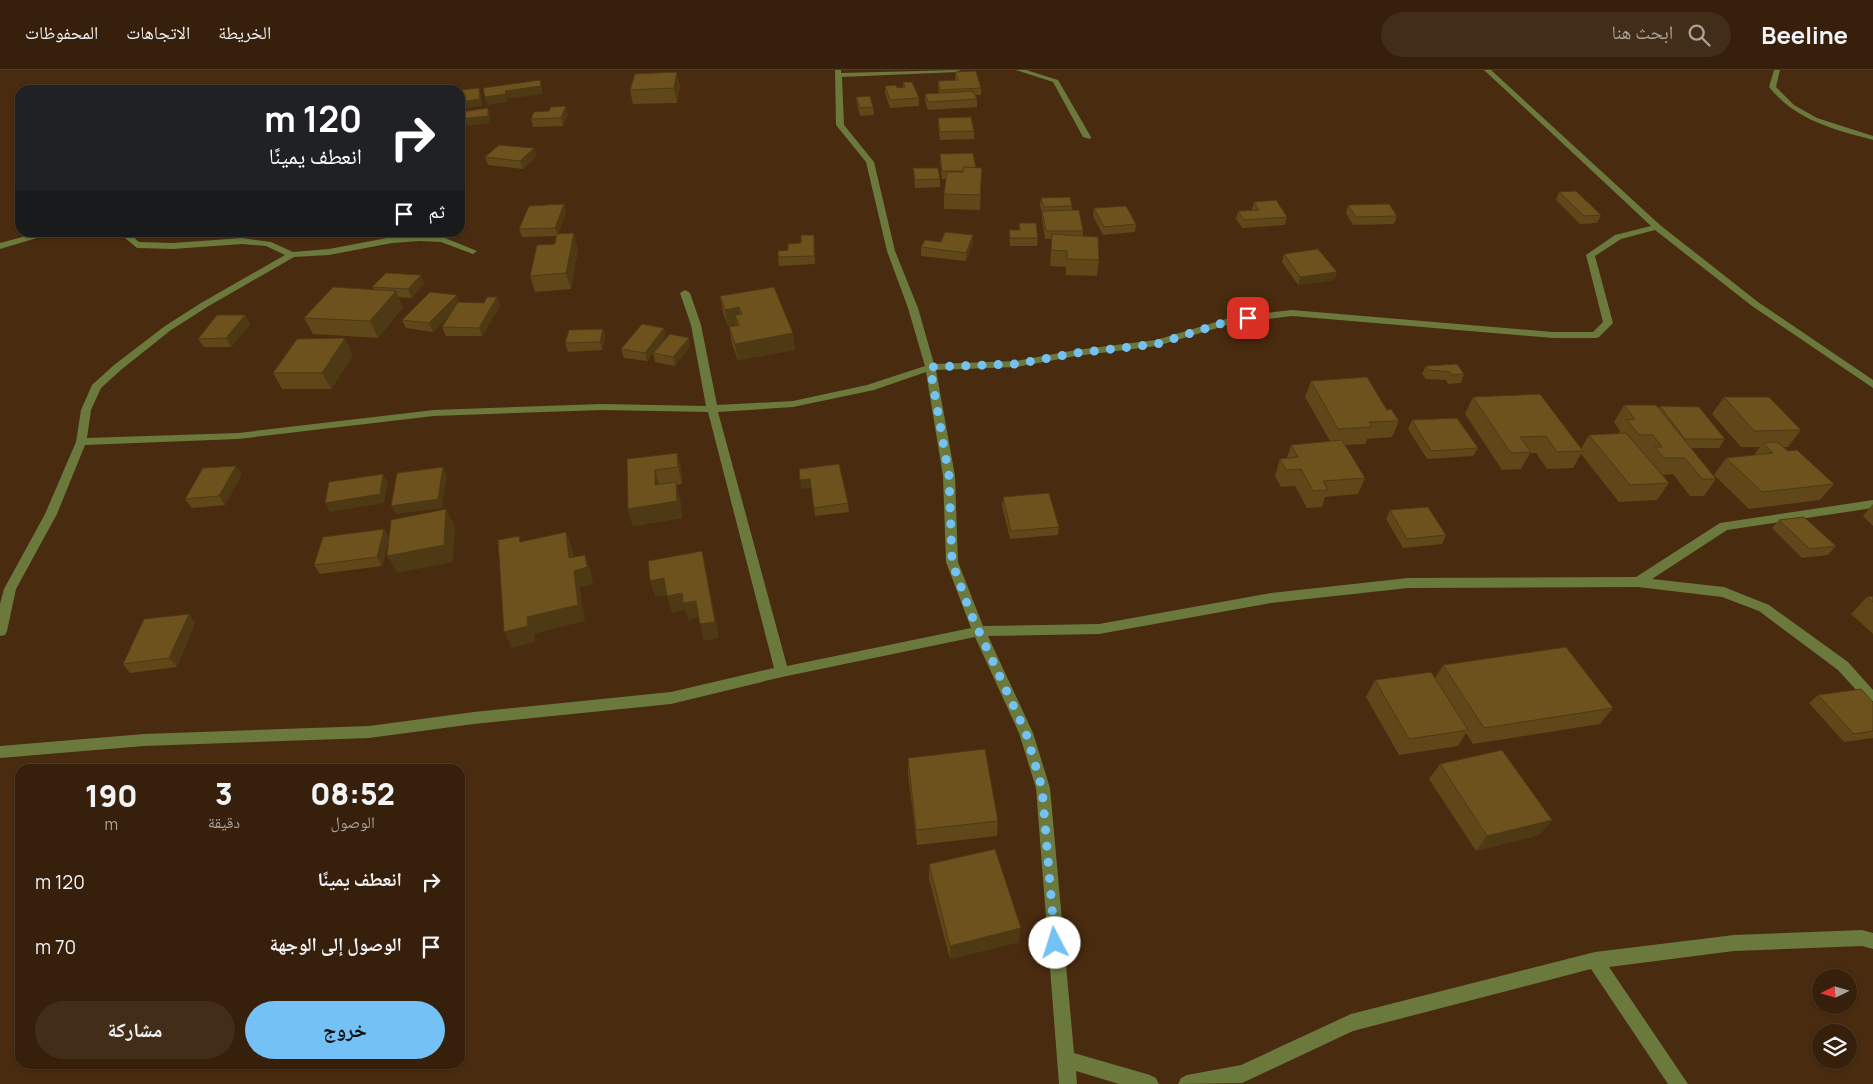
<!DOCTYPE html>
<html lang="ar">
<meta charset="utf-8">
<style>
:root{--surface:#37200b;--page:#422d19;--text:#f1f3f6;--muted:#aaa39d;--line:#513e2c;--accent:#73c1f5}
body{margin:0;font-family:Manrope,"Noto Naskh Arabic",sans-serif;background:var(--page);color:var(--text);direction:rtl;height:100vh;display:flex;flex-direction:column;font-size:19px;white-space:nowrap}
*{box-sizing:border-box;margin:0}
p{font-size:16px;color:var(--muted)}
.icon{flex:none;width:28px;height:28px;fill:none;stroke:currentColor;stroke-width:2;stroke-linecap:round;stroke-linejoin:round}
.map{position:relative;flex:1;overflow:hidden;direction:ltr}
.drawer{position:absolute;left:15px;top:694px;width:450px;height:305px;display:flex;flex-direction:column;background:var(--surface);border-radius:15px;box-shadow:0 1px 4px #0004,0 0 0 1px var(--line);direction:rtl}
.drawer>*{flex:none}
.guide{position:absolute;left:15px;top:15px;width:450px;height:152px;border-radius:15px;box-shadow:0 1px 4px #0004,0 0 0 1px var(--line);direction:rtl;background:#202124;color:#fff;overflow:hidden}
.needle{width:32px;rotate:265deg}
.fabs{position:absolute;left:1812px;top:899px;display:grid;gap:10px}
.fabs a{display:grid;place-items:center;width:45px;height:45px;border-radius:50%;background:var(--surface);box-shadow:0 1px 4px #0004,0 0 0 1px var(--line);font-size:25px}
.pin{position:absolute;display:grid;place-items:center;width:42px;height:42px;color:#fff;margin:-21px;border-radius:10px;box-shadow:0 2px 8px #0006}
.me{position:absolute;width:55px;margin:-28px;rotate:355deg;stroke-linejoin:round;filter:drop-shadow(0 0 4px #0008)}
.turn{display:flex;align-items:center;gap:18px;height:105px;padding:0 20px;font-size:22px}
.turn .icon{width:65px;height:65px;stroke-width:2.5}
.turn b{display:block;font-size:35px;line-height:42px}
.then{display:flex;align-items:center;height:48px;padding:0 20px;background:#0003;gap:10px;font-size:19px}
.eta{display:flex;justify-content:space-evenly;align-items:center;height:85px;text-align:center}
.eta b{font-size:30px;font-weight:800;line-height:35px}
.action{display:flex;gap:10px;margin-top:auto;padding:10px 20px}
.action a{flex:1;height:58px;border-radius:30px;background:var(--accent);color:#111;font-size:20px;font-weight:800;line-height:58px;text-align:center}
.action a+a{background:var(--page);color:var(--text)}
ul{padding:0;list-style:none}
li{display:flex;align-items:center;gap:15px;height:65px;padding:0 20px}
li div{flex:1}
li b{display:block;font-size:19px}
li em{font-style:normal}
header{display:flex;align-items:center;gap:30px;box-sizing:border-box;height:70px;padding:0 25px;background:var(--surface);border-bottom:1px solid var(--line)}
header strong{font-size:24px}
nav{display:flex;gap:28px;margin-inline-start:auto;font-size:18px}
.search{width:350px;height:45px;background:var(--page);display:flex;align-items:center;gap:12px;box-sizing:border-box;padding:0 18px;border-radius:28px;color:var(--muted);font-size:19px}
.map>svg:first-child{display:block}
</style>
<header>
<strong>Beeline</strong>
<div class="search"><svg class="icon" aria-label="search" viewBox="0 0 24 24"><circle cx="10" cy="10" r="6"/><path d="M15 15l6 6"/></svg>ابحث هنا</div>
<nav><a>الخريطة</a><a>الاتجاهات</a><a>المحفوظات</a></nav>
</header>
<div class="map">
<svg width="1873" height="1014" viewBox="0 0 1873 1014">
<rect width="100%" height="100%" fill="#492b0f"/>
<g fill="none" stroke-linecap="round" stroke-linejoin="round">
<g fill="#6b793d" fill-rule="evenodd">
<path d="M835,0H841V3L960,0L957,2L842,7L844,55L874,92L895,181L918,238L934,294L1016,291L1076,280L1156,270L1233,247L1292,240L1553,262H1593L1603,252L1586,185L1615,165L1651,156L1484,0H1491L1660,155L1758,232L1873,310V318L1752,236L1655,160L1621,169L1595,186L1613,253L1599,267L1596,268H1553L1292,246L1234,253L1157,276L1076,286L1016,297L936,300L955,406L958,492L983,556L1099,554L1271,523L1408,508L1636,507L1720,453L1873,430V438L1727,460L1652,509L1724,517L1769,535L1848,592L1873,620V635L1868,633L1838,600L1759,541L1722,527L1638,517L1408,518L1271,533L1099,564L988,566L1033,663L1050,718L1074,983L1150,1005L1156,1008L1159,1014H1119L1076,1001L1077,1014H1059L1036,718L1019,663L975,567L782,607L671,634L474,654L369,668L144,676L0,688V676L144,664L369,656L474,642L671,622L774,598L708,342L602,340L434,346L238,369L85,375L57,444L16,519L7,561L5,565L0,566V534L4,519L45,444L76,372L81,340L92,315L114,295L165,256L201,233L285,185L266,176L242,174L173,179L137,178L118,162H128L139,172L173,173L242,168L271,172L293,182L329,179L392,167L419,165L445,168L477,181L473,184L441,172L419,171L392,173L329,185L294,187L207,237L171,260L122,299L101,318L91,340L87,368L238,363L434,340L602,334L706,336L691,255L680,223L685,220L690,223L701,255L717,335L793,331L867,315L925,296L908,238L887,181L866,92L836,55ZM926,302L943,406L946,492L971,558L787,596L718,342L793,337L874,320Z"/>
<path d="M1016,0H1026L1058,10L1091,67L1090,69L1083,67L1053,12Z"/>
<path d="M1774,0H1780L1776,17L1794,35L1817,48L1873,66V70C1832,59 1797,51 1769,17Z"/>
<path d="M41,162H57L0,179V173Z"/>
<path d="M1862,860L1873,863V879L1862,876L1734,881L1609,897L1688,1014H1668L1591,899L1353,961L1242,1013L1178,1014L1181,1008L1187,1005L1241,995L1351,944L1595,882L1734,865Z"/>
</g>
</g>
<g fill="#5f4719">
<path d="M955,2L981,18V25H975L977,29V37L928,40L925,31V24L939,23L938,18V11L955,10Z"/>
<path d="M903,12L919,28V36L890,38L885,23V16L897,18H903Z"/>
<path d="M680,16L677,33L633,34L630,20Z"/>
<path d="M856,27L873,37L874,45L860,46L857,34Z"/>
<path d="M568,44L563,56L533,57L531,49Z"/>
<path d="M938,48L974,61V69L940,70L938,56Z"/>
<path d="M534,78L536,86L523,99L488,95L485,87Z"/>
<path d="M940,84L976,98H982L980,140L944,139V124L946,109H942L940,91Z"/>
<path d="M913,98L940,109V117L915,118Z"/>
<path d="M1559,122L1601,145L1597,153L1580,154L1556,130Z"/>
<path d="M1041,128L1072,136V140L1083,161V166L1099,190L1097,206L1066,205V197L1050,196L1052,169H1045L1042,149V143L1040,136Z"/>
<path d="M1254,132L1287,147L1285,155L1242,158L1236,149L1238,141L1252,140Z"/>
<path d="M564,134L566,142L558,164L578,179L571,219L535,222L530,206L555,174L556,166L522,167L519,159Z"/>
<path d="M1348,135L1397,146L1394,154L1353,155L1346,143Z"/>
<path d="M1094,138L1136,154L1135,162L1103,165L1093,146Z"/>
<path d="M1019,153L1038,168L1037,176H1010L1009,160H1019Z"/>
<path d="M814,165L815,194L779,196L778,187L788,180L801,173Z"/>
<path d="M941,172L973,173L966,191L921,186V177Z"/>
<path d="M1284,184L1337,202L1334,210L1298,215L1282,192Z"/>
<path d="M424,213L412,228L398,227L403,237L378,268L313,264L304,248L374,219L372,217Z"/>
<path d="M720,226L793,263L795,280L738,290L732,274L729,257L737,256V254L728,256L723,242Z"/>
<path d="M497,227L500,236L482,266H446L442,257L452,241L433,262L406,258L402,250L459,232L484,233Z"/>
<path d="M245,245L250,254L231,277H204L198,269Z"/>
<path d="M664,258L665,267L647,291L624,288L621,279Z"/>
<path d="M603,259L605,267L602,280L568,282L565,273Z"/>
<path d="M690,276L675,296L655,292L653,283Z"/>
<path d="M353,285L331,319H282L273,303Z"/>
<path d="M1426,296L1464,304L1461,313L1448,314L1446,310L1426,309L1422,304Z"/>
<path d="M1311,311L1387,340L1399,351L1392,367L1367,369L1365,374L1345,375L1365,408L1358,424L1325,427L1322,437L1307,438L1295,416L1281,417L1275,406L1280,389L1287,388L1291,375L1330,371L1305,327Z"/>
<path d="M1473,327L1581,379L1589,365L1618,364L1620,361L1614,352L1624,335L1659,338L1660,336L1725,369L1719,378H1691L1716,409L1704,426H1690L1673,404L1662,405L1669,413L1657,430L1619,432L1581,384L1573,398L1547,399L1536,383H1530L1521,399L1502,400L1465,344Z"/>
<path d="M1724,327L1801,360L1788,377H1783L1788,381L1834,414L1820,430L1749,439L1714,405L1726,388L1754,385L1760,377H1741L1712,344Z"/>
<path d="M1412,350L1478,378L1473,386L1427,389L1408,359Z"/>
<path d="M677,383L681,399L682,414L676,415L680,429L682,448L633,456L628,439L627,389Z"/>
<path d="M839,394L848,433L849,442L815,446L811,417L801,419Z"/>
<path d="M242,404L225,435L192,438L185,429Z"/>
<path d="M1003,427L1059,457L1058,465L1010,469L1002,436Z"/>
<path d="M1873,434V456L1863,446Z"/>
<path d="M1390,440L1446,465L1442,474L1403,478L1386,449Z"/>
<path d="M1779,450L1836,476L1828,485L1802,488L1772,458Z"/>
<path d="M384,459L389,468L382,496L320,504L314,495Z"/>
<path d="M1873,526V564L1851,544L1867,527Z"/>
<path d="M189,544L195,553L177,597L130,603L123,594Z"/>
<path d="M1443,595L1613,638L1600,654L1473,674L1466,663L1458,676L1399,685L1366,627L1375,610L1435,608Z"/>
<path d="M1818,625L1873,632V668L1844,672L1809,633Z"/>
<path d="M908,688L998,751L997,766L917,775L908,704Z"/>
<path d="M1440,694L1552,750L1539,765L1476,781L1429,709Z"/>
<path d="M929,794L1019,872L950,889L929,809Z"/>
</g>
<g fill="#4d3914">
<path d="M677,2L680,16L677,33L674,18Z"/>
<path d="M387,15L389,20H382Z"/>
<path d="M541,16L543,24L507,29L508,32L488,35L485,27L505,21Z"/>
<path d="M479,18L481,25L482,36L460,39V32Z"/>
<path d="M566,36L568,44L563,56L561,48Z"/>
<path d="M488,38L490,46V53L460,57V49Z"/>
<path d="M534,78L536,86L523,99L520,91Z"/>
<path d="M460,112L463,119L460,123Z"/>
<path d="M564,134L566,142L558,166L555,158Z"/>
<path d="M574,163L578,179L571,219L566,203Z"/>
<path d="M973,165V173L966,191V183Z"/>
<path d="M1337,202L1334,210L1298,215L1300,207Z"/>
<path d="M421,205L424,213L412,228L408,219Z"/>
<path d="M396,221L403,237L378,268L370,251Z"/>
<path d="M457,225L460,234L433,262L429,253Z"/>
<path d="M497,227L500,236L482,266L479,258Z"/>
<path d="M739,237L741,254L735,245L737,254L728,256L725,240Z"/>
<path d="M245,245L250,254L231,277L226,268Z"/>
<path d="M664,258L665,267L647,291L645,283Z"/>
<path d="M603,259L605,267L602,280L600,272Z"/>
<path d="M793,263L795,280L738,290L735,274Z"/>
<path d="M345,268L353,285L331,319L322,303Z"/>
<path d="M689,268L690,276L675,296L673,287Z"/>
<path d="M677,383L681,399L682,414L678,397Z"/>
<path d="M236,396L242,404L225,435L219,426Z"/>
<path d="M443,397L447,405L442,438L396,444L391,436Z"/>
<path d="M655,400L660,417L655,415Z"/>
<path d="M383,404L388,412L384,433L330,442L325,433Z"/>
<path d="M810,409L811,417L801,419L800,410Z"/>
<path d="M676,412L680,429L682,448L633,456L628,439Z"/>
<path d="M446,439L455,456L453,492L397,503L387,486Z"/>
<path d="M384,459L389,468L382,496L377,487Z"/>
<path d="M566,462L573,479L575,500L585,485L591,502L593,514L580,517L585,551L534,564L535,572L512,578L504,562L527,547Z"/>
<path d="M702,481L706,498L719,568L704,571L700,554Z"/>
<path d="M664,508L669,525L655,527L650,511Z"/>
<path d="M682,523L696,531L701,547L688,550L685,540L672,543L667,526Z"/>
<path d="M189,544L195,553L177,597L169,588Z"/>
<path d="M1552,750L1539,765L1476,781L1487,766Z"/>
<path d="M1021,858L1019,872L950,889V876Z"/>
</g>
<g fill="#6e521d" stroke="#4d3914">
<path d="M976,1L981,18L940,20L938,11L958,10L955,2Z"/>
<path d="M677,2L674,18L630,20L635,4Z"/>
<path d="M540,10L541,16L505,21L506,24L485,27L483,18Z"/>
<path d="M903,12H912L919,28L890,30L885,16L896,15L897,18L905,17Z"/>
<path d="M368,15H387L382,20H362Z"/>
<path d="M479,18L480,29L460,32V20Z"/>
<path d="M973,21L977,29L928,32L925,24Z"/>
<path d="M870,26L873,37L860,38L856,27Z"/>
<path d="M566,36L561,48L531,49L534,42L549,41L551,37Z"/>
<path d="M488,38V46L460,49V42Z"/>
<path d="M971,47L974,61L940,62L938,48Z"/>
<path d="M499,75L534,78L520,91L485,87Z"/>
<path d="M973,83L976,98L964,97L963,101H942L940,84Z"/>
<path d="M964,97L982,98L980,125L944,124L947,102H963Z"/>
<path d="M913,98H938L940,109L915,110Z"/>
<path d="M1576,121L1601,145L1584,146L1559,122Z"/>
<path d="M1070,127L1072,136L1044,137L1041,128Z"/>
<path d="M1276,130L1287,147L1244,150L1238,141L1259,140L1254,132Z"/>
<path d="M564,134L555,158L519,159L529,136Z"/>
<path d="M1389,134L1397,146L1356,147L1348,135Z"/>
<path d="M1126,136L1136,154L1104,157L1094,138Z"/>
<path d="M1079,140L1083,161H1046L1042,141Z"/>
<path d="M1019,153H1036L1038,168H1010L1009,160H1020Z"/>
<path d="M945,162L973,165L966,183L921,177L925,170L941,172Z"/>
<path d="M574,163L566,203L530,206L537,175L555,174L557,164Z"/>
<path d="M1052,164L1098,167L1099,190L1067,189V181L1051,180Z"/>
<path d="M801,165H814V186L778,187V181L788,180V174L801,173Z"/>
<path d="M1318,179L1337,202L1300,207L1284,184Z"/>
<path d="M386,203L421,205L408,219L372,217Z"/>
<path d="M333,217L396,221L370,251L304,248Z"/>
<path d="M774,217L793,263L735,274L729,257L739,255L735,245L742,244L739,237L725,240L720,226Z"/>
<path d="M430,222L457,225L429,253L402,250Z"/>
<path d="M487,227H497L479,258L442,257L458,232L484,233Z"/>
<path d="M217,245H245L226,268L198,269Z"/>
<path d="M642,254L664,258L645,283L621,279Z"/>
<path d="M603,259L600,272L565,273L569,260Z"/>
<path d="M670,264L689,268L673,287L653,283Z"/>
<path d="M345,268L322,303H273L297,269Z"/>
<path d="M1457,294L1464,304L1452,305L1450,302L1429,300L1426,296Z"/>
<path d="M1367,307L1387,340L1391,339L1399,351L1369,352L1372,357L1338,359L1311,311Z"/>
<path d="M1540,324L1583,381L1557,382L1546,366L1520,367L1531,382L1511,383L1473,327Z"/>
<path d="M1724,327H1769L1801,360L1754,361Z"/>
<path d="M1624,335H1656L1716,409H1702L1685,388H1664L1655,377H1662L1653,365H1639L1627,350L1635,349Z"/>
<path d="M1660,336L1699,337L1725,369H1685Z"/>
<path d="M1457,348L1478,378L1431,381L1412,350Z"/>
<path d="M1626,363L1669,413L1630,415L1589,365Z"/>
<path d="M1342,370L1365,408L1323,411L1328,420L1313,421L1301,399L1286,400L1280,389L1298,387L1291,375Z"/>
<path d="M1777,372L1788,381L1797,380L1834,414L1762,422L1726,388L1773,383L1763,373Z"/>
<path d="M677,383L678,397L655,400V415L676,412L677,431L628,439L627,389Z"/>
<path d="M839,394L848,433L814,438L810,409L800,410L799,399Z"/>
<path d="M236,396L219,426L185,429L203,398Z"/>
<path d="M443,397L438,429L391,436L397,403Z"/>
<path d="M383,404L380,424L325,433L329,412Z"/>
<path d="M1049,423L1059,457L1011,461L1003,427Z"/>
<path d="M1428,437L1446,465L1407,469L1390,440Z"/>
<path d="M446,439L444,475L387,486L391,450Z"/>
<path d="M1804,447L1836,476L1810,479L1779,450Z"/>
<path d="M384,459L377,487L314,495L323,467Z"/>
<path d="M566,462L569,488L585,485L587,497L574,501L578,535L527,547L528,556L504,562L498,470L519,466L520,472Z"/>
<path d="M702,481L715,552L700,554L696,531L683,533L682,523L667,526L664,508L650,511L648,491Z"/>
<path d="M1873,526V532L1867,527Z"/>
<path d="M189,544L169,588L123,594L144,549Z"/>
<path d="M1566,577L1613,638L1484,658L1443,595Z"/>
<path d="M1431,602L1468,660L1409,669L1375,610Z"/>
<path d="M1861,619L1873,632V661L1854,664L1818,625Z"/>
<path d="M985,679L998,751L916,760L908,688Z"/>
<path d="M1502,680L1552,750L1487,766L1440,694Z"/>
<path d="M995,779L1021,858L950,876L929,794Z"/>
</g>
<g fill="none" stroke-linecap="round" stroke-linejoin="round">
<path stroke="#73c1f5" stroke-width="9" stroke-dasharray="0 16.2" d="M1055,873L1042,718L1026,663L970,542L952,492L949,406L930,297L1016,294L1076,283L1157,274L1232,250L1248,248"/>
</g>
</svg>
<div class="fabs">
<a><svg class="needle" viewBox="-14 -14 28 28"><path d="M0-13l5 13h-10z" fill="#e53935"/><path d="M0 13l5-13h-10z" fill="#aaa39d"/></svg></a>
<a><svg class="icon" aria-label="layers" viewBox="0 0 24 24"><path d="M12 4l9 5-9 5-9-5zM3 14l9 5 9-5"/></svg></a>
</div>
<div class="pin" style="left:1248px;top:248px;background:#d93025"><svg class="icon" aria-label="arrive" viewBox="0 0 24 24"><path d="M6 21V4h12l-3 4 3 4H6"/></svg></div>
<svg class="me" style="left:1055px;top:873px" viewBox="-20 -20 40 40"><circle r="19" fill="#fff"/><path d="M0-13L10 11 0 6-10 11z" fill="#73c1f5"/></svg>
<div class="guide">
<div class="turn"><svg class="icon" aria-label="right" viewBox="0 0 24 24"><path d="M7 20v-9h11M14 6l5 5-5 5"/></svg><div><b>120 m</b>انعطف يمينًا</div></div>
<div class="then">ثم<svg class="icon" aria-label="arrive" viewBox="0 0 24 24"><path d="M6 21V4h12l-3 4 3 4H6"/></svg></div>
</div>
<section class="drawer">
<div class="eta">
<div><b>08:52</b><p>الوصول</p></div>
<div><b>3</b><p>دقيقة</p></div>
<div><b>190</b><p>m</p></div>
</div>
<ul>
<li><svg class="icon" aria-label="right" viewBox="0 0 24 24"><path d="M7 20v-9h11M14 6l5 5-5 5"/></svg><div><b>انعطف يمينًا</b></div><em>120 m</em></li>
<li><svg class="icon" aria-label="arrive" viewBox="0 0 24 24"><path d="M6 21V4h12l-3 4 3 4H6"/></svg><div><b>الوصول إلى الوجهة</b></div><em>70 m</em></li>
</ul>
<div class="action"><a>خروج</a><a>مشاركة</a></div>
</section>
</div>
